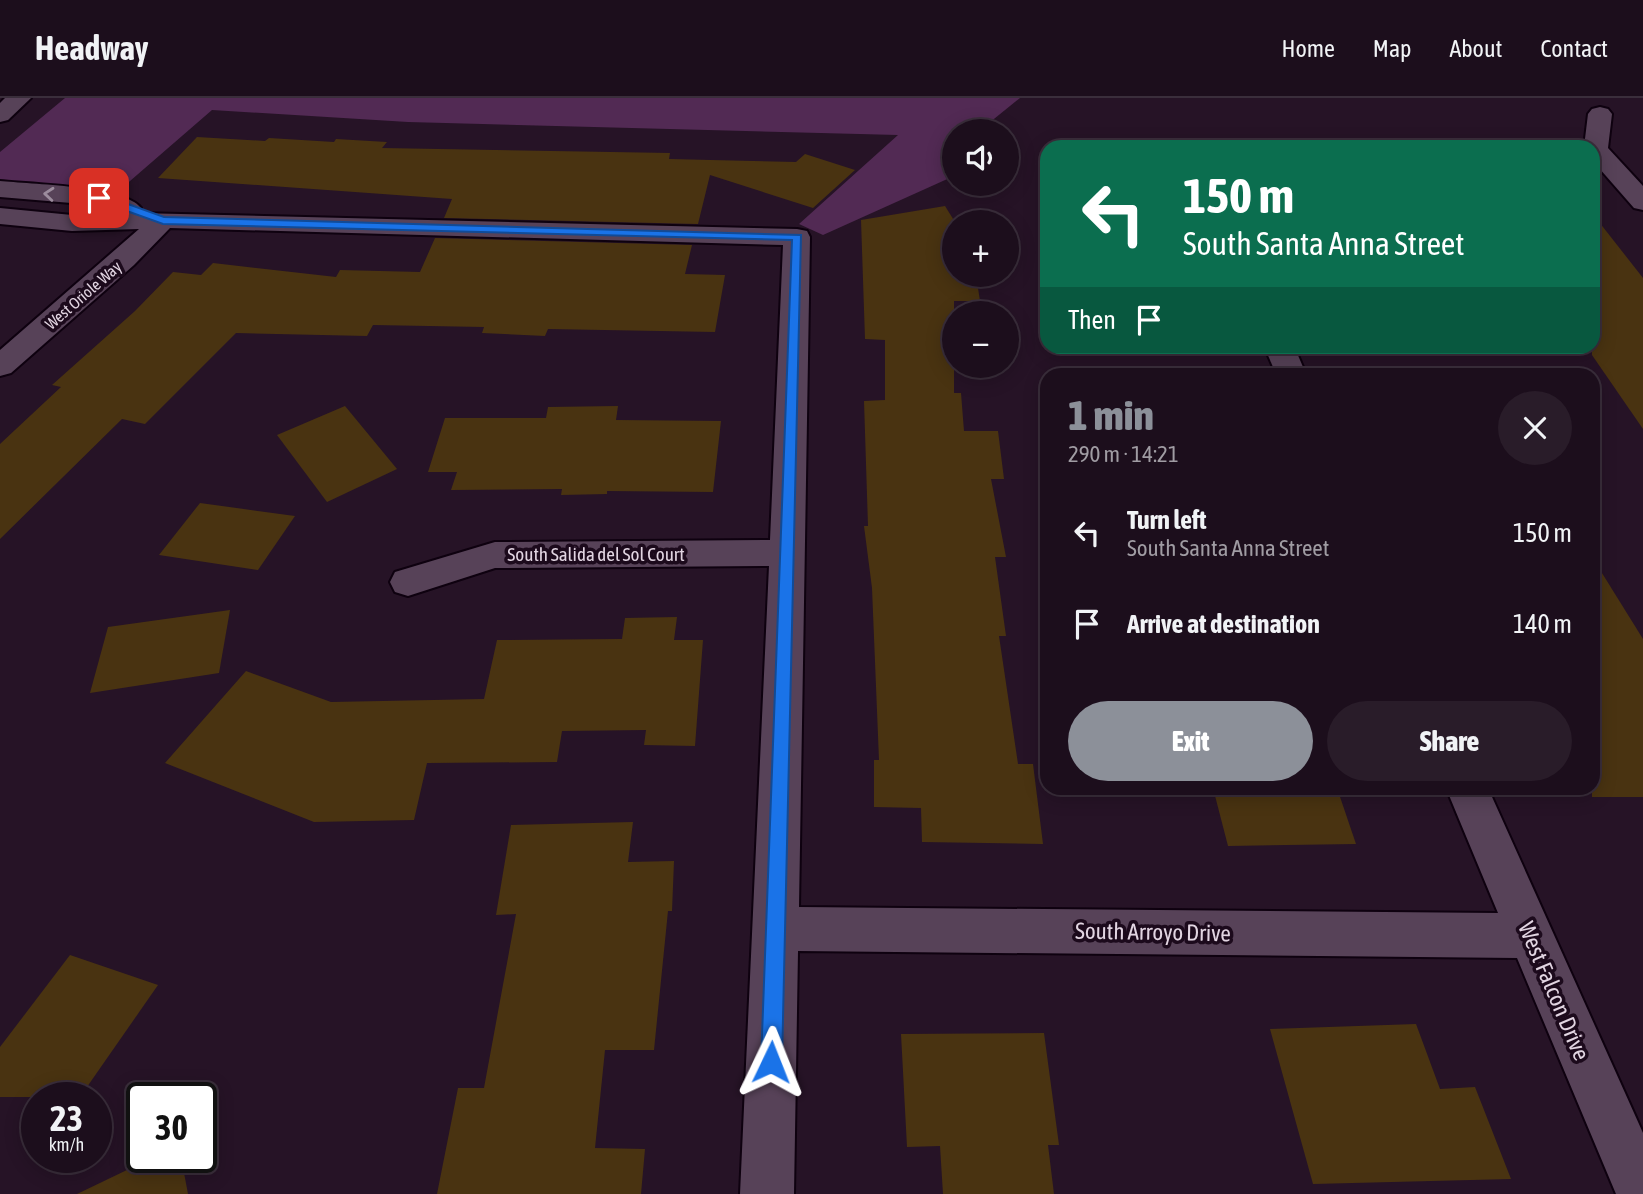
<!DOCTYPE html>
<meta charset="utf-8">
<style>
:root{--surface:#1c0e1c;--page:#291c29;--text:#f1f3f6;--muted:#a09ca3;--line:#3a2e3b;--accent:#8c9099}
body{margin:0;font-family:"Asap Condensed",sans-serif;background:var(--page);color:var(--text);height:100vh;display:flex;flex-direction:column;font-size:26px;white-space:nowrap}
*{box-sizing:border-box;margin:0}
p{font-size:23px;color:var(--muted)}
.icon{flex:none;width:38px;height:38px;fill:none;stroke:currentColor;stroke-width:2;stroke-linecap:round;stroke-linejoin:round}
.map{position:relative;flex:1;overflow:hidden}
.drawer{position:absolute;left:1040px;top:270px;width:560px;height:427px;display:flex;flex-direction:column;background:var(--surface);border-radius:21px;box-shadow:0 4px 18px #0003,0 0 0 2px var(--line)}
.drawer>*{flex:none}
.banner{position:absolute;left:1040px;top:42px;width:560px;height:214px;border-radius:21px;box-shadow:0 4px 18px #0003,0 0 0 2px var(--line);background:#0b6e4f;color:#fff;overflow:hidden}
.controls{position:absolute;left:942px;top:21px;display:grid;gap:14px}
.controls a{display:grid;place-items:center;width:77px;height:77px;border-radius:50%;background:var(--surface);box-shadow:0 4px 18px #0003,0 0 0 2px var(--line);font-size:35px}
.speed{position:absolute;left:21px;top:984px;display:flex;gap:14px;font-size:35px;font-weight:700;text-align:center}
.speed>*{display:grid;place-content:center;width:91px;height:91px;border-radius:50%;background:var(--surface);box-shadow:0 4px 18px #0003,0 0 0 2px var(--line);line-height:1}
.speed small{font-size:18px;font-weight:400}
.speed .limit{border:4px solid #111;border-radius:10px;background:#fff;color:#111}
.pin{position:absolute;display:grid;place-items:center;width:60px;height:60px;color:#fff;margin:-30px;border-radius:14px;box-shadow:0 4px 10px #0006}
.me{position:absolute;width:77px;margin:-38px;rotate:2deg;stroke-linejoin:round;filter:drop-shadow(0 0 5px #0008)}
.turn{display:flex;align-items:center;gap:24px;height:147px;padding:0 28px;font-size:32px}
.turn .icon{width:91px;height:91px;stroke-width:2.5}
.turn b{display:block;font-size:49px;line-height:60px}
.then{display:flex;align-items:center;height:66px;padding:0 28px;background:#0003;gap:14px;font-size:26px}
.round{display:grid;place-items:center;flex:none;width:74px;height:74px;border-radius:37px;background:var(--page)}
.summary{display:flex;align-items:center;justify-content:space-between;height:119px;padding:0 28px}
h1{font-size:42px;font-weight:800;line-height:52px;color:var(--accent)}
.cta{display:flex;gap:14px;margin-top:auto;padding:14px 28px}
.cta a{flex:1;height:80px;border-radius:42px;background:var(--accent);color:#fff;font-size:28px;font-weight:800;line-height:80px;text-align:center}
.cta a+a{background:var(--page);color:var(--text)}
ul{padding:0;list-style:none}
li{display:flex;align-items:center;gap:21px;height:91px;padding:0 28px}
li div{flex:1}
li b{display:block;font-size:26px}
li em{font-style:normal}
header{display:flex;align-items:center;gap:42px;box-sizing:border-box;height:98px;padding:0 35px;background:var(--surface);border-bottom:2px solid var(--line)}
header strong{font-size:33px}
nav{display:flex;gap:38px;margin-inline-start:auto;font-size:24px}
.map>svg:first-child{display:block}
</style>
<header>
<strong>Headway</strong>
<nav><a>Home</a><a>Map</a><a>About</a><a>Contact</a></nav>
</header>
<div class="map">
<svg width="1643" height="1096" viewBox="0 0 1643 1096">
<rect width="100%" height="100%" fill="#261326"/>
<path fill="#522a54" d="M65,0H1020L989,25L990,33H954V78L823,137L799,126L898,37L408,24L212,12L115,96L0,85V54Z"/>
<g fill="#493311">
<path d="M197,39L265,43L269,40L334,44L336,41L387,44L382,50L670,55L669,61L796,64L805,56L855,72L813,110L710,77L698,126L444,120L452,101L158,80Z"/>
<path d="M945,108L955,124L954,177H976L980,203H954V295H961L964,333H998L1004,381H991L1006,459H995L1006,538H999L1018,666H1033L1043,746L922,744L921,710L874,709V662H879L872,490L864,428H868L864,303L885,302V242L865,241L861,122Z"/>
<path d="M1592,115L1643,180V331L1592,257Z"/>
<path d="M435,140L692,147L685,176L725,177L715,234L548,231L545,238L482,235L484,229L373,227L367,238L236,235L145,326L122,321L0,441V346L61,289L52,287L135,213L173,174L201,177L213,165L336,179L340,172L420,174Z"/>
<path d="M345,308L397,371L327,404L277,337Z"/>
<path d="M618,308L616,322L721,323L713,394L607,393V396L561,397L562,391L451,392L457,374H428L445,320H546L548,309Z"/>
<path d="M200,405L295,418L258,472L159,457Z"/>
<path d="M1592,459L1643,541V699H1592Z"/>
<path d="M230,512L219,575L90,595L108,529Z"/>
<path d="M677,519L674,542H703L695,648L644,647L646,632L562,633L557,664L427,665L414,722L314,724L165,665L246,573L331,604L484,601L497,542L622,541L625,520Z"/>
<path d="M1213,690H1337L1356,746L1228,748Z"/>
<path d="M633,724L628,764L674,763L672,813H668L654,952H605L595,1050L645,1051L641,1096H437L458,990H484L516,816L496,817L511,727Z"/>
<path d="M70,857L158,887L80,999H0V949Z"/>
<path d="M1416,926L1440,991L1475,989L1511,1081L1313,1086L1270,931Z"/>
<path d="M1044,935L1059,1047H1048L1054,1096H943L940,1048L907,1049L901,936Z"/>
<path d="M154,1059H181L188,1096H77Z"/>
</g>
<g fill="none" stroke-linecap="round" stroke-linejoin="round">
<g stroke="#0e010f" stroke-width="4">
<g id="minor">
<path d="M1600,9L1608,11L1612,16L1608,50L1643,88V112L1634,110L1592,62V49H1584L1588,16L1592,11Z"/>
<path d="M0,83C28,86 126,88 141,110L138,115L797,131L807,133L810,139L799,809L1498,815L1446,690H1488L1643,1035V1096H1616L1517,860L798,853L794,1096H740L769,468L495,470L408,498L395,494L390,484L395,474L495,444L770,442L783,147L170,130L134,167L11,275L0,278V252L139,131L72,133L0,126V110L72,117L119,115L95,107L0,99Z"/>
<path d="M1264,248H1294L1306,276H1276Z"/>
</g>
</g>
<g stroke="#0e010f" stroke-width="4">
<path id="tertiary" d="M5,0H31L8,22L0,24V5Z"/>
</g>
<use href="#minor" fill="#574258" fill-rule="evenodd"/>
<use href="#tertiary" fill="#574258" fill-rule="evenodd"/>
</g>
<defs><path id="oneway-chevron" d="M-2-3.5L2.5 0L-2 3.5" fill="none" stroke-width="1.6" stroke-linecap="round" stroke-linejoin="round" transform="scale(1.75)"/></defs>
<use stroke="#9c8c9d" href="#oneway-chevron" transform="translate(49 96) rotate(-175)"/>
<path fill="#1a73e8" stroke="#114b97" stroke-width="2" d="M96,97H103L164,119L801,137L782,964L779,971L771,974L764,971L761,964L792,142L163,126L96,102Z"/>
<g text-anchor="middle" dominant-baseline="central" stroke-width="7" stroke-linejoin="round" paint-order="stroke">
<g font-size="16" fill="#e2d5e2" stroke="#1c0a1c">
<text transform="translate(83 197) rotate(-41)">West Oriole Way</text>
</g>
<g font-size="19" fill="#e2d5e2" stroke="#1c0a1c">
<text x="596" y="456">South Salida del Sol Court</text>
</g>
<g font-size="23" fill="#e2d5e2" stroke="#1c0a1c">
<text transform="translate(1153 834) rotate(1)">South Arroyo Drive</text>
<text transform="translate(1554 893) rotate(67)">West Falcon Drive</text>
</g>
</g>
</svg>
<div class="controls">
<a><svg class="icon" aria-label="sound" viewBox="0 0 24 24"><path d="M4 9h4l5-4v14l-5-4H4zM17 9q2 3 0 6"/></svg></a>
<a>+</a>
<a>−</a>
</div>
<div class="speed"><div>23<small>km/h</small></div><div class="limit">30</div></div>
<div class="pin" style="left:99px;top:100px;background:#d93025"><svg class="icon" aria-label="arrive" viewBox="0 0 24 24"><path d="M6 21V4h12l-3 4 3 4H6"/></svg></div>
<svg class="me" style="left:771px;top:964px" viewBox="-20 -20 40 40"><path d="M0-17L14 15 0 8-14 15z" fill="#1a73e8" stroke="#fff" stroke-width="4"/></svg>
<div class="banner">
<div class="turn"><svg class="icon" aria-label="left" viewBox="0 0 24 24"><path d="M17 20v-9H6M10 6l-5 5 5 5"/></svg><div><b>150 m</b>South Santa Anna Street</div></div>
<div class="then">Then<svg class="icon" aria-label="arrive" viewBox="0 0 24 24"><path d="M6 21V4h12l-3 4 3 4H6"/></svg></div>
</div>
<section class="drawer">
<div class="summary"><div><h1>1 min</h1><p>290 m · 14:21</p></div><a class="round"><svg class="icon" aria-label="close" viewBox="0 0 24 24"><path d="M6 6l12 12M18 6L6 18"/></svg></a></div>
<ul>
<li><svg class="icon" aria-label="left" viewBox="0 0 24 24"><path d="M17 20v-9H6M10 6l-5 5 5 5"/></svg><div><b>Turn left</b><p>South Santa Anna Street</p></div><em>150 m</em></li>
<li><svg class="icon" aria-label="arrive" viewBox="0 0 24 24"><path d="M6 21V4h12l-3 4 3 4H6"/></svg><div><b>Arrive at destination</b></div><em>140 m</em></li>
</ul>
<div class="cta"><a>Exit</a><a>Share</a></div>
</section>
</div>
